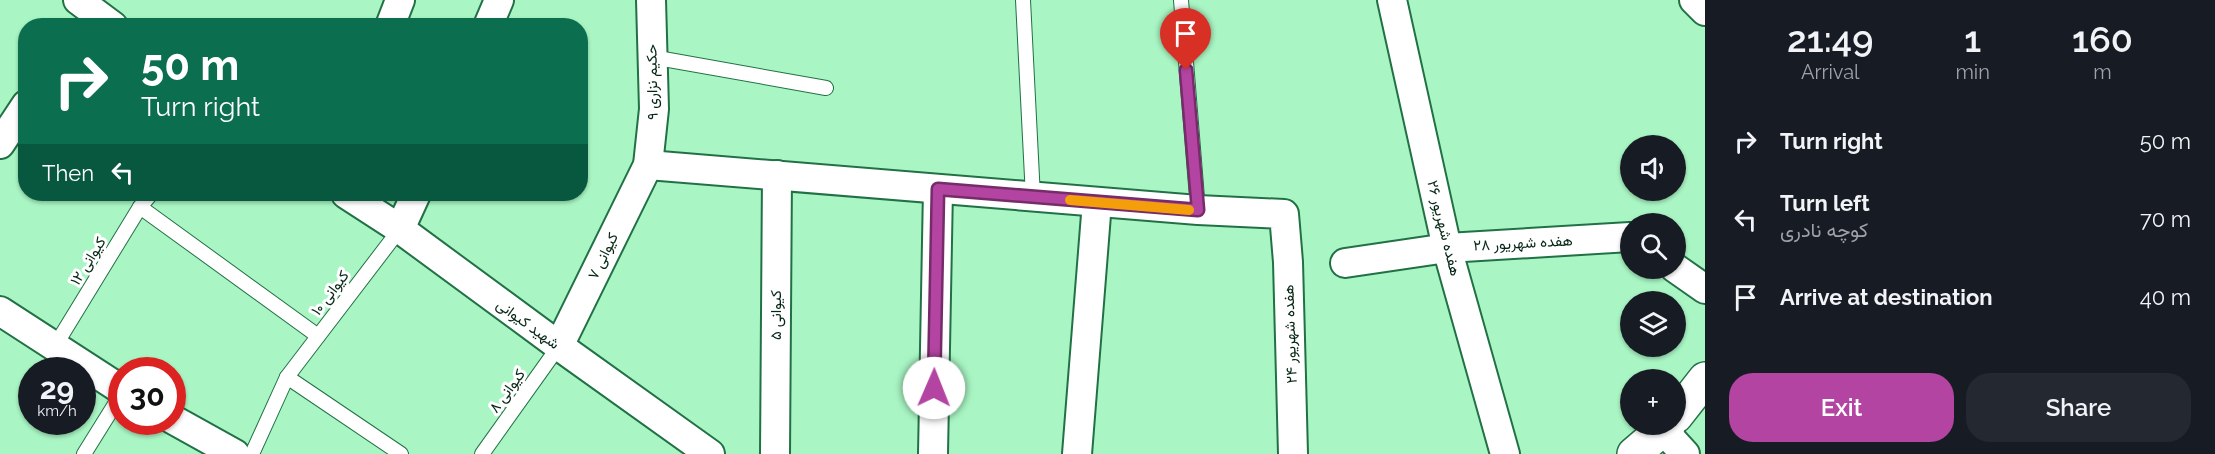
<!DOCTYPE html>
<meta charset="utf-8">
<style>
:root{--surface:#171b24;--page:#242831;--text:#f1f3f6;--muted:#9ea1a6;--accent:#b444a1}
body{margin:0;font-family:Raleway,Vazirmatn,sans-serif;background:var(--page);color:var(--text);height:100vh;display:flex;flex-direction:column;font-size:22px;white-space:nowrap}
*{box-sizing:border-box;margin:0}
p{font-size:20px;color:var(--muted)}
.icon{flex:none;width:33px;height:33px;fill:none;stroke:currentColor;stroke-width:2;stroke-linecap:round;stroke-linejoin:round}
.map{position:relative;flex:1;overflow:hidden}
.side{display:flex;flex-direction:column;background:var(--surface);width:510px}
.side>*{flex:none}
.hud{position:absolute;left:18px;top:18px;width:570px;height:183px;border-radius:24px;box-shadow:0 2px 4px #0004;background:#0b6e4f;color:#fff;overflow:hidden}
.tools{position:absolute;left:1620px;top:135px;display:grid;gap:12px}
.tools a{display:grid;place-items:center;width:66px;height:66px;border-radius:50%;background:var(--surface);box-shadow:0 2px 4px #0004;font-size:30px}
.speed{position:absolute;left:18px;top:357px;display:flex;gap:12px;font-size:30px;font-weight:700;text-align:center}
.speed>*{display:grid;place-content:center;width:78px;height:78px;border-radius:50%;background:var(--surface);box-shadow:0 2px 4px #0004;line-height:1}
.speed small{font-size:15px;font-weight:400}
.speed .limit{border:9px solid #d22;background:#fff;color:#111}
.pin{position:absolute;display:grid;place-items:center;width:51px;height:51px;color:#fff;margin:-62px -26px;border-radius:50% 50% 50% 0;rotate:-45deg;box-shadow:0 0 6px #0007}
.pin .icon{rotate:45deg}
.me{position:absolute;width:66px;margin:-33px;rotate:1deg;stroke-linejoin:round;filter:drop-shadow(0 0 4px #0008)}
.turn{display:flex;align-items:center;gap:21px;height:126px;padding:0 24px;font-size:27px}
.turn .icon{width:78px;height:78px;stroke-width:2.5}
.turn b{display:block;font-size:42px;line-height:51px}
.then{display:flex;align-items:center;height:57px;padding:0 24px;background:#0003;gap:12px;font-size:22px}
.eta{display:flex;justify-content:space-evenly;align-items:center;height:102px;text-align:center}
.eta b{font-size:36px;font-weight:600;line-height:42px}
.cta{display:flex;gap:12px;margin-top:auto;padding:12px 24px}
.cta a{flex:1;height:69px;border-radius:24px;background:var(--accent);color:#fff;font-size:24px;font-weight:600;line-height:69px;text-align:center}
.cta a+a{background:var(--page);color:var(--text)}
ul{padding:0;list-style:none}
li{display:flex;align-items:center;gap:18px;height:78px;padding:0 24px}
li div{flex:1}
li b{display:block;font-size:22px}
li em{font-style:normal}
main{display:flex;flex:1;min-height:0}
.map>svg:first-child{display:block}
</style>
<main>
<div class="map">
<svg width="1705" height="454" viewBox="0 0 1705 454">
<rect width="100%" height="100%" fill="#a9f6c4"/>
<g fill="none" stroke-linecap="round" stroke-linejoin="round">
<g stroke="#227146" stroke-width="16">
<g id="service">
<path d="M1023,0L1033,197"/>
<path d="M1181,0L1198,210"/>
<path d="M652,57L826,88"/>
<path d="M140,207L318,336"/>
<path d="M55,346L140,207L151,194"/>
<path d="M287,377L401,454"/>
<path d="M84,454L122,393"/>
<path d="M252,454L287,377L400,229"/>
<path d="M482,454L559,346"/>
</g>
</g>
<g stroke="#227146" stroke-width="32">
<g id="minor">
<path d="M78,0L113,26"/>
<path d="M1392,0L1447,248L1505,454"/>
<path d="M1694,0L1705,11"/>
<path d="M390,26L400,0"/>
<path d="M488,26L499,0"/>
<path d="M0,144L26,105"/>
<path d="M648,165L1198,210L1284,214L1288,262L1293,454"/>
<path d="M346,194L400,229L559,346L710,454"/>
<path d="M400,229L416,194"/>
<path d="M1345,263L1447,248L1630,237"/>
<path d="M1675,268L1705,289"/>
<path d="M0,311L122,390"/>
<path d="M559,346L648,165L654,109L651,0"/>
<path d="M172,419L235,454"/>
<path d="M1664,431L1685,454"/>
<path d="M775,454L777,175"/>
<path d="M933,454L938,189"/>
<path d="M1077,454L1097,202"/>
</g>
</g>
<g stroke="#227146" stroke-width="36">
<g id="tertiary">
<path d="M1676,416L1705,379"/>
<path d="M1634,454L1669,424"/>
</g>
</g>
<use href="#service" stroke="#fff" stroke-width="14"/>
<use href="#minor" stroke="#fff" stroke-width="28"/>
<use href="#tertiary" stroke="#fff" stroke-width="33"/>
</g>
<g fill="none" stroke-linecap="round" stroke-linejoin="round">
<g stroke="#752c69" stroke-width="15">
<path id="route" d="M934,388L938,189L1198,210L1186,70"/>
</g>
<use href="#route" stroke="#b444a1" stroke-width="10"/>
<path stroke="#f59e0b" stroke-width="10" d="M1070,200L1189,210"/>
</g>
<g text-anchor="middle" dominant-baseline="central" stroke-width="6" stroke-linejoin="round" paint-order="stroke">
<g font-size="15" fill="#072715" stroke="#fff">
<text transform="translate(652 82) rotate(-91)">حکیم نزاری ۹</text>
<text transform="translate(1444 228) rotate(76)">هفده شهریور ۲۶</text>
<text transform="translate(1523 243) rotate(-3)">هفده شهریور ۲۸</text>
<text transform="translate(603 256) rotate(-64)">کیوانی ۷</text>
<text transform="translate(88 261) rotate(-58)">کیوانی ۱۲</text>
<text transform="translate(330 293) rotate(-53)">کیوانی ۱۰</text>
<text transform="translate(776 315) rotate(-90)">کیوانی ۵</text>
<text transform="translate(528 324) rotate(36)">شهید کیوانی</text>
<text transform="translate(1290 334) rotate(-92)">هفده شهریور ۲۴</text>
<text transform="translate(507 391) rotate(-54)">کیوانی ۸</text>
</g>
</g>
</svg>
<div class="tools">
<a><svg class="icon" aria-label="sound" viewBox="0 0 24 24"><path d="M4 9h4l5-4v14l-5-4H4zM17 9q2 3 0 6"/></svg></a>
<a><svg class="icon" aria-label="search" viewBox="0 0 24 24"><circle cx="10" cy="10" r="6"/><path d="M15 15l6 6"/></svg></a>
<a><svg class="icon" aria-label="layers" viewBox="0 0 24 24"><path d="M12 4l9 5-9 5-9-5zM3 14l9 5 9-5"/></svg></a>
<a>+</a>
</div>
<div class="speed"><div>29<small>km/h</small></div><div class="limit">30</div></div>
<div class="pin" style="left:1186px;top:70px;background:#d93025"><svg class="icon" aria-label="arrive" viewBox="0 0 24 24"><path d="M6 21V4h12l-3 4 3 4H6"/></svg></div>
<svg class="me" style="left:934px;top:388px" viewBox="-20 -20 40 40"><circle r="19" fill="#fff"/><path d="M0-13L10 11 0 6-10 11z" fill="#b444a1"/></svg>
<div class="hud">
<div class="turn"><svg class="icon" aria-label="right" viewBox="0 0 24 24"><path d="M7 20v-9h11M14 6l5 5-5 5"/></svg><div><b>50 m</b>Turn right</div></div>
<div class="then">Then<svg class="icon" aria-label="left" viewBox="0 0 24 24"><path d="M17 20v-9H6M10 6l-5 5 5 5"/></svg></div>
</div>
</div>
<section class="side">
<div class="eta">
<div><b>21:49</b><p>Arrival</p></div>
<div><b>1</b><p>min</p></div>
<div><b>160</b><p>m</p></div>
</div>
<ul>
<li><svg class="icon" aria-label="right" viewBox="0 0 24 24"><path d="M7 20v-9h11M14 6l5 5-5 5"/></svg><div><b>Turn right</b></div><em>50 m</em></li>
<li><svg class="icon" aria-label="left" viewBox="0 0 24 24"><path d="M17 20v-9H6M10 6l-5 5 5 5"/></svg><div><b>Turn left</b><p>کوچه نادری</p></div><em>70 m</em></li>
<li><svg class="icon" aria-label="arrive" viewBox="0 0 24 24"><path d="M6 21V4h12l-3 4 3 4H6"/></svg><div><b>Arrive at destination</b></div><em>40 m</em></li>
</ul>
<div class="cta"><a>Exit</a><a>Share</a></div>
</section>
</main>
